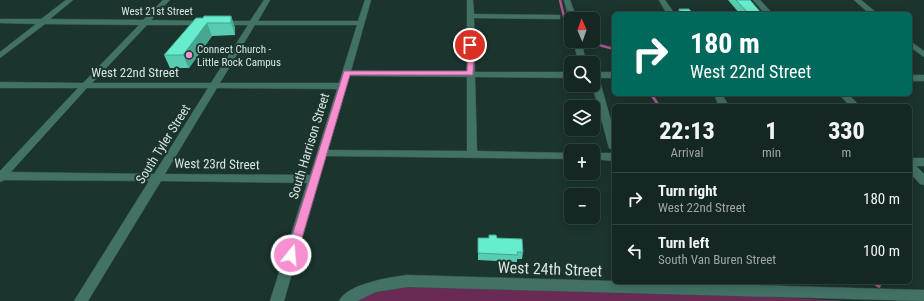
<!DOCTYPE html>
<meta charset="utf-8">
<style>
:root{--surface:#142722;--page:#1d2f2a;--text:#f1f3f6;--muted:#9da5a5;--line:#334440}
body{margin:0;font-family:"Roboto Condensed",sans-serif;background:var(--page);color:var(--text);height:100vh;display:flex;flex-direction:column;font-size:15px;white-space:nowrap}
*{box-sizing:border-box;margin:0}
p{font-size:13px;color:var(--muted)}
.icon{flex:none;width:22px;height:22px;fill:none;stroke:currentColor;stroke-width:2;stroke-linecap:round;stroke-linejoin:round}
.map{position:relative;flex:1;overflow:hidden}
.drawer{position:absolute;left:612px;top:104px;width:300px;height:180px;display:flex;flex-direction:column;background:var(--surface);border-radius:6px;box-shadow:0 2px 10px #0003,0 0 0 1px var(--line)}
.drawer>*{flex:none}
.guide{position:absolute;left:612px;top:12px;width:300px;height:84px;border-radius:6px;box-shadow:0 2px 10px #0003,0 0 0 1px var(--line);background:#00695c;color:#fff;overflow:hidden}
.needle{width:26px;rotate:358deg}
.buttons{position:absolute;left:564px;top:12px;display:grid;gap:8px}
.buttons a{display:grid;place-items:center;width:36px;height:36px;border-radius:6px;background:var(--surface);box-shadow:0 2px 10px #0003,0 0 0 1px var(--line);font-size:20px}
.pin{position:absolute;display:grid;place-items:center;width:34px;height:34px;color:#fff;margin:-17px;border:2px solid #fff;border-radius:50%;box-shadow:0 1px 4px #0007}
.me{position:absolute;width:44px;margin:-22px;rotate:17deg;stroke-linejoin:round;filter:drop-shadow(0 0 3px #0008)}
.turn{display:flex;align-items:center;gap:14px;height:84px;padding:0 12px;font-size:18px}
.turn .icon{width:52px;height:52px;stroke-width:2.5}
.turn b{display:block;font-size:28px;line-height:34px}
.eta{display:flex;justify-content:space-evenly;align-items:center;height:68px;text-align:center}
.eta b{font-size:24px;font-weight:800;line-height:28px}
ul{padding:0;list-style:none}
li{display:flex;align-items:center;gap:12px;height:52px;padding:0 12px;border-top:1px solid var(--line)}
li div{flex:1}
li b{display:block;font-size:15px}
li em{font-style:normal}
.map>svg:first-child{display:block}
</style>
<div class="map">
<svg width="924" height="301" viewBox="0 0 924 301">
<rect width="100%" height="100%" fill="#1b342d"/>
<path fill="#692b54" d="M377,286L657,290L845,301H346Z"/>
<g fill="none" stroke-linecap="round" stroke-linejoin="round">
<g stroke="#aa568c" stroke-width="2.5">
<path d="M560,0L566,25L571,32"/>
<path d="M584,41L614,49"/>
</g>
<path stroke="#aa568c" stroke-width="3" d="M651,94L659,106"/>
<path stroke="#aa568c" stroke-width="3.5" d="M873,282L879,286"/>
<g stroke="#39504a" stroke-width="1">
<g id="minor">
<path d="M66,0H73L50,19L143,20L163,0H170L151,20L205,21L209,23L205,25H147L92,83H211L248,25H221L217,23L221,21H250L264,0H270L258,21H358L365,0H371L351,71L467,72V0H473L474,14L560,15V19H557L474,18L475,72H571V78L475,77L477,151L571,153V159L326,156L284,301H270L307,183L161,181L88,301H74L149,181L5,180L0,182V171L78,88H0V82L83,83L139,25L45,24L0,58V52L36,24L0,23V19H41ZM255,25H357L339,83H220ZM349,76L467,77V151L328,150ZM87,88H208L154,174L11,172ZM217,88L337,89L310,175L165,174Z"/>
<path d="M564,0H570L577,19H571V21L569,19Z"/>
<path d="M659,0H665L675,14H667Z"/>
<path d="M753,0H760L773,14H765Z"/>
<path d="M854,0H861L878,14H870Z"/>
<path d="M910,41L924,51V57L910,47Z"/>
<path d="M576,46H582L583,48L586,63H578L575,48Z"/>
<path d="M593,72H614V78H599L614,131V151L609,148L592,85Z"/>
<rect x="910" y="75" width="14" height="6"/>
<path d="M714,94H722L729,106H719Z"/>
<path d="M839,94H848L860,106H850Z"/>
<path d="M593,153H614V161L593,159Z"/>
<path d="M910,158H924V166H916L924,174V185L920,184L910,173Z"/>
<path d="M407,275L924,290V301L407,287L376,292L357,301H339C347,284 390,277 407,275Z"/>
</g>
</g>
<use href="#minor" fill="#417265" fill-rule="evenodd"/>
</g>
<g fill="#57ccb0">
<path d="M728,0H750L762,14H740Z"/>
<path d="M679,9L693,14H677Z"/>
<path d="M231,16L235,28V35L212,36L189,68H170L164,55L203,18Z"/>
<path d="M489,235L497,238L523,252L522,259H517V262L478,260V238H489Z"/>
</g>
<g fill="#47a690">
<path d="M231,16L235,28V35L231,23Z"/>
<path d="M207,23L212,36L189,68L183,55Z"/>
</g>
<g fill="#65edcd" stroke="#47a690">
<path d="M736,0H750L762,14H749Z"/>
<path d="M679,9H689L693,14H682Z"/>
<path d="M204,16H231V23H207L183,55H164L196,18H203Z"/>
<path d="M489,235H496L497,238L522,239L523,252H517L518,255L478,253V238H489Z"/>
</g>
<path fill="#f690d0" stroke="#a05e87" d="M468,43L474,45L473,75H350L297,255L295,258H287L286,255L344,71H467Z"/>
<circle fill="#f690d0" stroke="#1b342d" stroke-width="1.5" cx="189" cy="55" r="4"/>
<g text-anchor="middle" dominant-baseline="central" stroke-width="4" stroke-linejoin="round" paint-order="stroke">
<g font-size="11" fill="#d6e5e0" stroke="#1b342d">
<text x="157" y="11">West 21st Street</text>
</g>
<g font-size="11" fill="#d6e5e0" stroke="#1b342d" text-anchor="start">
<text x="197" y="49">Connect Church -<tspan x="197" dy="13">Little Rock Campus</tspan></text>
</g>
<g font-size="13" fill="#d6e5e0" stroke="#1b342d">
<text x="135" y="72">West 22nd Street</text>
<text transform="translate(163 144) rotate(-58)">South Tyler Street</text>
<text transform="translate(309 146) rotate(-73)">South Harrison Street</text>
<text transform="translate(217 164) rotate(1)">West 23rd Street</text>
</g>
<g font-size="16" fill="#d6e5e0" stroke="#1b342d">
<text transform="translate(550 269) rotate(2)">West 24th Street</text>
</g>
</g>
</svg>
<div class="buttons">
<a><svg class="needle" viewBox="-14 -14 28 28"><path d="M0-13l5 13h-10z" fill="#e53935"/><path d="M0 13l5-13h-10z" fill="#9da5a5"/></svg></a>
<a><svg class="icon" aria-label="search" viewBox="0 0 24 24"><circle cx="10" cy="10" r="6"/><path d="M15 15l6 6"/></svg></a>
<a><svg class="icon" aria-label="layers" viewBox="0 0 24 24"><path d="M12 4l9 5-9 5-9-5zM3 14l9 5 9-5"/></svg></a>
<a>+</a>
<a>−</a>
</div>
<div class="pin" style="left:470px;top:45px;background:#d93025"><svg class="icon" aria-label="arrive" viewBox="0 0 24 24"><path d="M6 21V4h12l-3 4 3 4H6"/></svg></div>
<svg class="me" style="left:291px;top:255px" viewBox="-20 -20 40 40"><circle r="17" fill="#f690d0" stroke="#fff" stroke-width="3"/><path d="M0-11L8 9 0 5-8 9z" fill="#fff"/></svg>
<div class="guide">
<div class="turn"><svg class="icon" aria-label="right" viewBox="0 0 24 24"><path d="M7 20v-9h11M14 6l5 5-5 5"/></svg><div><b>180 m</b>West 22nd Street</div></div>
</div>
<section class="drawer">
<div class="eta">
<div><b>22:13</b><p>Arrival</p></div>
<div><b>1</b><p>min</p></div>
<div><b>330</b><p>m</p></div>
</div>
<ul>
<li><svg class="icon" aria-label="right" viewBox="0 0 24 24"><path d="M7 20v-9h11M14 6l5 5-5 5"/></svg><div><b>Turn right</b><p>West 22nd Street</p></div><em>180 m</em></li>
<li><svg class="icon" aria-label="left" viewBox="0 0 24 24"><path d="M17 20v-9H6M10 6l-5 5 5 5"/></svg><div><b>Turn left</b><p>South Van Buren Street</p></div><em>100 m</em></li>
</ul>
</section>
</div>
